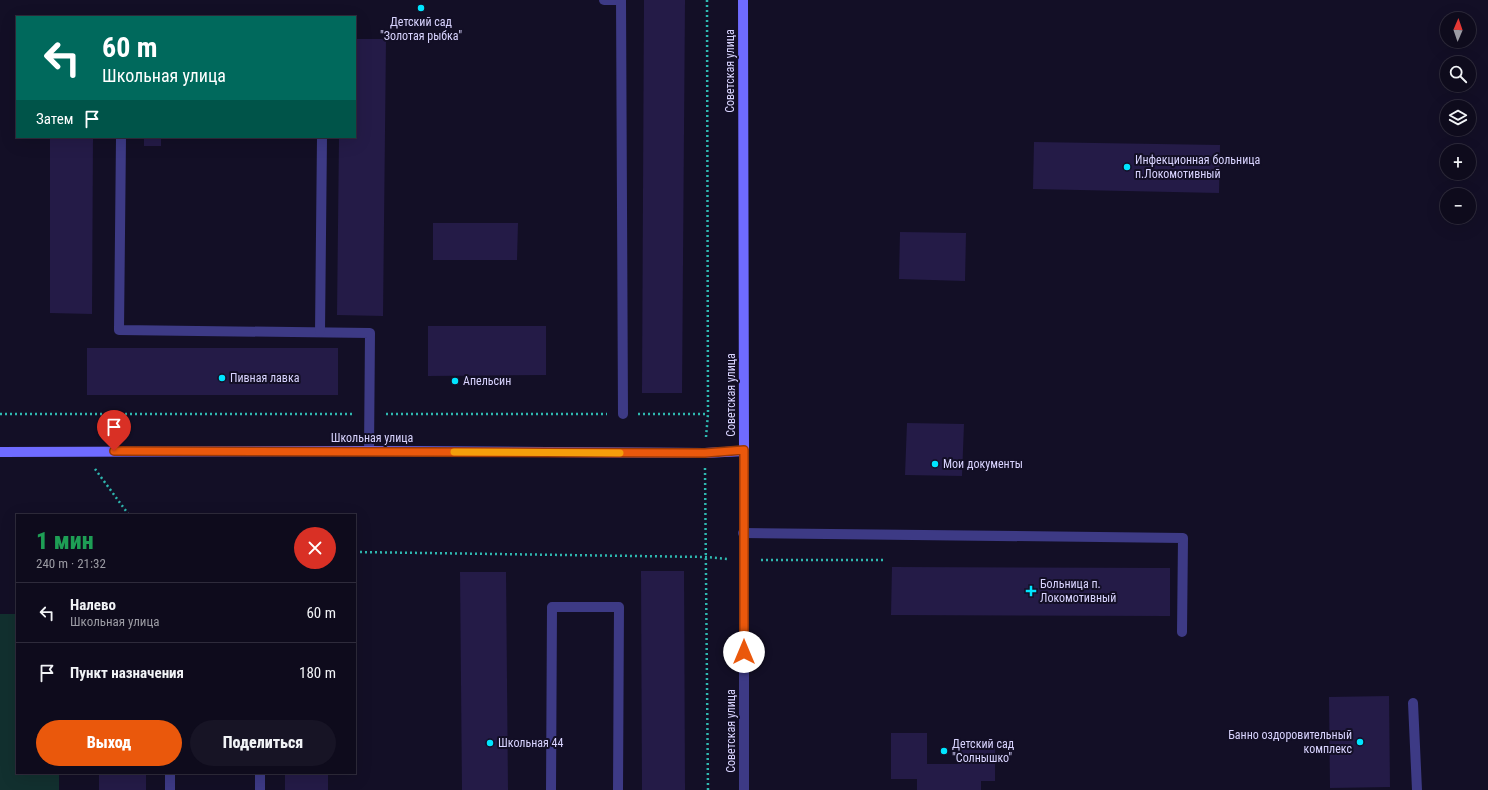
<!DOCTYPE html>
<html lang="ru">
<meta charset="utf-8">
<style>
:root{--surface:#0e0b1c;--page:#171425;--text:#f1f3f6;--muted:#9b9ba3;--line:#2e2b3b;--accent:#ea580c}
body{margin:0;font-family:"Roboto Condensed",sans-serif;background:var(--page);color:var(--text);height:100vh;display:flex;flex-direction:column;font-size:15px;white-space:nowrap}
*{box-sizing:border-box;margin:0}
p{font-size:13px;color:var(--muted)}
.icon{flex:none;width:22px;height:22px;fill:none;stroke:currentColor;stroke-width:2;stroke-linecap:round;stroke-linejoin:round}
.map{position:relative;flex:1;overflow:hidden}
.side{position:absolute;left:16px;top:514px;width:340px;height:260px;display:flex;flex-direction:column;background:var(--surface);border-radius:0px;box-shadow:0 4px 16px #0002,0 0 0 1px var(--line)}
.side>*{flex:none}
.hud{position:absolute;left:16px;top:16px;width:340px;height:122px;border-radius:0px;box-shadow:0 4px 16px #0002,0 0 0 1px var(--line);background:#00695c;color:#fff;overflow:hidden}
.needle{width:26px;rotate:2deg}
.tools{position:absolute;left:1440px;top:12px;display:grid;gap:8px}
.tools a{display:grid;place-items:center;width:36px;height:36px;border-radius:50%;background:var(--surface);box-shadow:0 4px 16px #0002,0 0 0 1px var(--line);font-size:20px}
.pin{position:absolute;display:grid;place-items:center;width:34px;height:34px;color:#fff;margin:-41px -17px;border-radius:50% 50% 50% 0;rotate:-45deg;box-shadow:0 0 4px #0007}
.pin .icon{rotate:45deg}
.me{position:absolute;width:44px;margin:-22px;rotate:0deg;stroke-linejoin:round;filter:drop-shadow(0 0 3px #0008)}
.turn{display:flex;align-items:center;gap:14px;height:84px;padding:0 20px;font-size:18px}
.turn .icon{width:52px;height:52px;stroke-width:2.5}
.turn b{display:block;font-size:28px;line-height:34px}
.then{display:flex;align-items:center;height:38px;padding:0 20px;background:#0003;gap:8px;font-size:15px}
.round{display:grid;place-items:center;flex:none;width:42px;height:42px;border-radius:21px;background:var(--page)}
.overview{display:flex;align-items:center;justify-content:space-between;height:68px;padding:0 20px}
h1{font-size:24px;font-weight:800;line-height:30px;color:#1e9e55}
.primary-button{display:flex;gap:8px;margin-top:auto;padding:8px 20px}
.primary-button a{flex:1;height:46px;border-radius:24px;background:var(--accent);color:#fff;font-size:16px;font-weight:800;line-height:46px;text-align:center}
.primary-button a+a{background:var(--page);color:var(--text)}
ul{padding:0;list-style:none}
li{display:flex;align-items:center;gap:12px;height:60px;padding:0 20px;border-top:1px solid var(--line)}
li div{flex:1}
li b{display:block;font-size:15px}
li em{font-style:normal}
.map>svg:first-child{display:block}
</style>
<div class="map">
<svg width="1488" height="790" viewBox="0 0 1488 790">
<rect width="100%" height="100%" fill="#130f26"/>
<path fill="#12302f" d="M0,614H17V773H59V790H0Z"/>
<g fill="#241b47">
<path d="M644,0H685L682,393H642Z"/>
<path d="M355,39H386L383,316L337,315L339,137H355Z"/>
<path d="M50,137H93L92,314L50,313Z"/>
<rect x="144" y="137" width="17" height="9"/>
<path d="M1034,142L1220,145L1219,193L1033,189Z"/>
<path d="M433,223H518L517,260H433Z"/>
<path d="M900,232L966,233L965,281L899,279Z"/>
<path d="M428,326H546V375L428,376Z"/>
<rect x="87" y="348" width="251" height="47"/>
<path d="M907,423L964,424L962,476L905,475Z"/>
<path d="M892,567L1170,568V616L891,615Z"/>
<path d="M641,571H684L685,790H642Z"/>
<path d="M460,572H506L508,790H462Z"/>
<path d="M1389,696L1390,787L1330,788L1329,697Z"/>
<path d="M891,733H927V764H959V741L995,742V781H981V790H917V779H891Z"/>
<rect x="99" y="773" width="47" height="17"/>
<rect x="285" y="773" width="43" height="17"/>
</g>
<g fill="none" stroke-linecap="round" stroke-linejoin="round">
<g stroke="#2fb8b0" stroke-width="2.5" stroke-dasharray="2 3" stroke-linecap="butt">
<path d="M0,414H353"/>
<path d="M386,414H607"/>
<path d="M638,414H708"/>
<path d="M706,437L708,414L707,0"/>
<path d="M705,468L708,790"/>
<path d="M95,469L129,515"/>
<path d="M355,552L706,557L728,559"/>
<path d="M761,560H886"/>
</g>
<g stroke="#3d3a85" stroke-width="10">
<path d="M604,0H621"/>
<path d="M621,0L623,414"/>
<path d="M121,137L119,330L370,333L369,451"/>
<path d="M320,332L322,137"/>
<path d="M743,533L1183,538L1182,632"/>
<path d="M1413,703L1417,790"/>
<path d="M170,790V773"/>
<path d="M260,790V773"/>
<path d="M551,790L552,607H619L618,790"/>
</g>
<path stroke="#3d3a85" stroke-width="10" d="M744,451V790"/>
<path stroke="#6f6bff" stroke-width="10" d="M0,452L369,451L705,453L744,451L743,0"/>
</g>
<g fill="none" stroke-linecap="round" stroke-linejoin="round">
<g stroke="#983908" stroke-width="10">
<path id="route" d="M114,451L705,453L744,450V652"/>
</g>
<use href="#route" stroke="#ea580c" stroke-width="7"/>
<path stroke="#f59e0b" stroke-width="7" d="M454,452L620,453"/>
</g>
<g fill="#00e5ff" stroke="#130f26" stroke-width="1.5">
<circle cx="421" cy="8" r="4"/>
<circle cx="1127" cy="167" r="4"/>
<circle cx="222" cy="378" r="4"/>
<circle cx="455" cy="381" r="4"/>
<circle cx="935" cy="464" r="4"/>
<path d="M1029 585h4v4h4v4h-4v4h-4v-4h-4v-4h4z"/>
<circle cx="1360" cy="742" r="4"/>
<circle cx="490" cy="743" r="4"/>
<circle cx="944" cy="751" r="4"/>
</g>
<g text-anchor="middle" dominant-baseline="central" stroke-width="4" stroke-linejoin="round" paint-order="stroke">
<g font-size="12" fill="#d9d4ff" stroke="#130f26" text-anchor="start">
<text x="421" y="22" text-anchor="middle">Детский сад<tspan x="421" dy="14">"Золотая рыбка"</tspan></text>
<text x="1135" y="160">Инфекционная больница<tspan x="1135" dy="14">п.Локомотивный</tspan></text>
<text x="230" y="378">Пивная лавка</text>
<text x="463" y="381">Апельсин</text>
<text x="943" y="464">Мои документы</text>
<text x="1040" y="584">Больница п.<tspan x="1040" dy="14">Локомотивный</tspan></text>
<text x="1352" y="735" text-anchor="end">Банно оздоровительный<tspan x="1352" dy="14">комплекс</tspan></text>
<text x="498" y="743">Школьная 44</text>
<text x="952" y="744">Детский сад<tspan x="952" dy="14">"Солнышко"</tspan></text>
</g>
<g font-size="12" fill="#d9d4ff" stroke="#130f26">
<text transform="translate(730 71) rotate(-90)">Советская улица</text>
<text transform="translate(731 395) rotate(-90)">Советская улица</text>
<text x="372" y="438">Школьная улица</text>
<text transform="translate(731 731) rotate(-90)">Советская улица</text>
</g>
</g>
</svg>
<div class="tools">
<a><svg class="needle" viewBox="-14 -14 28 28"><path d="M0-13l5 13h-10z" fill="#e53935"/><path d="M0 13l5-13h-10z" fill="#9b9ba3"/></svg></a>
<a><svg class="icon" aria-label="search" viewBox="0 0 24 24"><circle cx="10" cy="10" r="6"/><path d="M15 15l6 6"/></svg></a>
<a><svg class="icon" aria-label="layers" viewBox="0 0 24 24"><path d="M12 4l9 5-9 5-9-5zM3 14l9 5 9-5"/></svg></a>
<a>+</a>
<a>−</a>
</div>
<div class="pin" style="left:114px;top:451px;background:#d93025"><svg class="icon" aria-label="arrive" viewBox="0 0 24 24"><path d="M6 21V4h12l-3 4 3 4H6"/></svg></div>
<svg class="me" style="left:744px;top:652px" viewBox="-20 -20 40 40"><circle r="19" fill="#fff"/><path d="M0-13L10 11 0 6-10 11z" fill="#ea580c"/></svg>
<div class="hud">
<div class="turn"><svg class="icon" aria-label="left" viewBox="0 0 24 24"><path d="M17 20v-9H6M10 6l-5 5 5 5"/></svg><div><b>60 m</b>Школьная улица</div></div>
<div class="then">Затем<svg class="icon" aria-label="arrive" viewBox="0 0 24 24"><path d="M6 21V4h12l-3 4 3 4H6"/></svg></div>
</div>
<section class="side">
<div class="overview"><div><h1>1 мин</h1><p>240 m · 21:32</p></div><a class="round" style="background:#d93025;color:#fff"><svg class="icon" aria-label="close" viewBox="0 0 24 24"><path d="M6 6l12 12M18 6L6 18"/></svg></a></div>
<ul>
<li><svg class="icon" aria-label="left" viewBox="0 0 24 24"><path d="M17 20v-9H6M10 6l-5 5 5 5"/></svg><div><b>Налево</b><p>Школьная улица</p></div><em>60 m</em></li>
<li><svg class="icon" aria-label="arrive" viewBox="0 0 24 24"><path d="M6 21V4h12l-3 4 3 4H6"/></svg><div><b>Пункт назначения</b></div><em>180 m</em></li>
</ul>
<div class="primary-button"><a>Выход</a><a>Поделиться</a></div>
</section>
</div>
